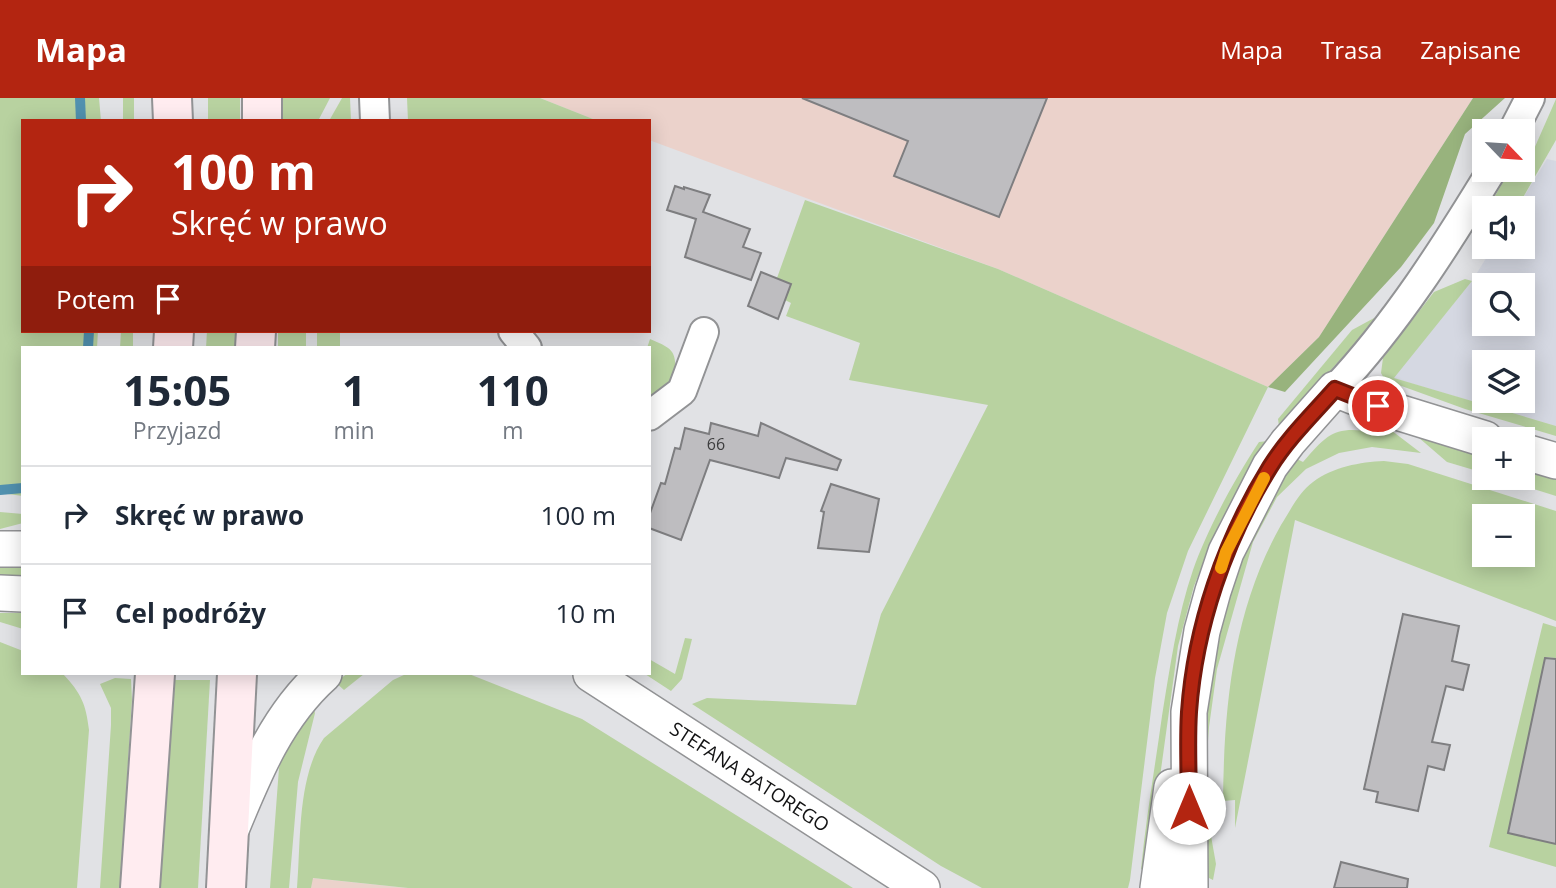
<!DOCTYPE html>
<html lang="pl">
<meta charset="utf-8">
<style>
:root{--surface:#fff;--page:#f6f6f7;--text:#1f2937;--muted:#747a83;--line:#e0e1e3;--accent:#b32511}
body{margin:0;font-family:"Open Sans",sans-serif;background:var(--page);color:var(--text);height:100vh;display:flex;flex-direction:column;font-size:26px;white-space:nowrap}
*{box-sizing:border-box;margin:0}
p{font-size:23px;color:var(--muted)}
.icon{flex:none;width:38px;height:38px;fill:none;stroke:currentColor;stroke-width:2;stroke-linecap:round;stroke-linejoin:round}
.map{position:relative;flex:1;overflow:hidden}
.side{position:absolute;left:21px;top:248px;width:630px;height:329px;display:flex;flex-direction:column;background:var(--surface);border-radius:0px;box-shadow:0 4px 18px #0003}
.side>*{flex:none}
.hud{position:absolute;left:21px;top:21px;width:630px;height:214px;border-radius:0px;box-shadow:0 4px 18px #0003;background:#b32511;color:#fff;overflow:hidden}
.needle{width:46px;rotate:115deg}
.buttons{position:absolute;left:1472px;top:21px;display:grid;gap:14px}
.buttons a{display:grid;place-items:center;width:63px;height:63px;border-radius:0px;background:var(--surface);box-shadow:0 4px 18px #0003;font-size:35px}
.pin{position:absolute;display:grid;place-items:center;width:60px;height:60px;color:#fff;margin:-30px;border:4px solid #fff;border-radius:50%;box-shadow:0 2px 7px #0007}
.me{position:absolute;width:77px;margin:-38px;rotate:0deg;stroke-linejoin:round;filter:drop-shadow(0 0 5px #0008)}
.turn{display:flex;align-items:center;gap:24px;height:147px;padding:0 35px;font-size:32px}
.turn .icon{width:91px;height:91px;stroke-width:2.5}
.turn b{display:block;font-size:49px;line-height:60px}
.then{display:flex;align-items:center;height:66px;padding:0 35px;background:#0003;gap:14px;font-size:26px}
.eta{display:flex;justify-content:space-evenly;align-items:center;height:119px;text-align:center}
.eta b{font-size:42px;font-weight:700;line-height:49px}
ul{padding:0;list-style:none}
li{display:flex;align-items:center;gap:21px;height:98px;padding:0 35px;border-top:2px solid var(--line)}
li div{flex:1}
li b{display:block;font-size:26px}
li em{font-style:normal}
header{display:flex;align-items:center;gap:42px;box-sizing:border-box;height:98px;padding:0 35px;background:var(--accent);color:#fff}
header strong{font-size:33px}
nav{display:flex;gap:38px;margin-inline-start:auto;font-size:24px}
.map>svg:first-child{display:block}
</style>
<header>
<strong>Mapa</strong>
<nav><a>Mapa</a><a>Trasa</a><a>Zapisane</a></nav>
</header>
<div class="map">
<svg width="1556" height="790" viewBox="0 0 1556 790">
<rect width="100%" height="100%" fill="#e1e2e5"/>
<path fill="#d5d8e2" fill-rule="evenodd" d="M1547,61L1556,63V328L1393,280L1472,183L1493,149H1522V110H1517ZM1484,187H1522V226H1484ZM1484,264H1522V303H1484Z"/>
<g fill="#ebd2cb">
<path d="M540,0H1473L1319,239L1268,289L998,171L649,42V23H598Z"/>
<path d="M312,780L388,788L408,790H311Z"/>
</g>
<g fill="#b8d2a0" fill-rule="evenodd">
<path d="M0,0H99L101,23H23V233H98L97,250H23V398L0,395Z"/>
<rect x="123" y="0" width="11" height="23"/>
<rect x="208" y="0" width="32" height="23"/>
<path d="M280,0H330L318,23H280Z"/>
<path d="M342,0H350L351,23H329Z"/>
<path d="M407,0H540L598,23H408Z"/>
<path d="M1556,1V42L1517,110H1488L1510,72H1522L1523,58L1534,51Z"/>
<path d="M805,102L998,171L1268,289L1188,453L1167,515L1155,580L1130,782L1128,790H982L941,768L692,606L707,600L856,607L881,516L988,307L849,282L860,245L786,218L791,205L785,202L777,180Z"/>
<path d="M1484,117V149H1493L1489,156C1474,143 1474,134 1484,117Z"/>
<path d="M1465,181L1472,183L1394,280L1556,328V338L1465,311L1385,282L1381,275L1383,260L1434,194Z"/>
<path d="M1376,219L1364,236L1279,328L1278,321L1352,232Z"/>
<path d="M121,233H133V250H120Z"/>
<path d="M207,233H238V250H206Z"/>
<rect x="278" y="233" width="28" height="17"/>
<rect x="317" y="233" width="23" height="17"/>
<path d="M650,241C676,252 675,253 676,280L649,308V250H647Z"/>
<path d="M1379,323L1421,355L1372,349L1339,355L1306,371L1277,399L1253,444L1217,571L1209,629L1204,699L1198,652L1209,581L1224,513L1238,467L1254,429L1295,360L1303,364C1329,334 1335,328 1375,334Z"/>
<path d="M1411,333L1484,356V375L1447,364Z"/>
<path d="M1268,343L1220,424L1194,488L1178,548L1159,686L1152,777L1141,771C1146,720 1155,669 1162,618C1170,569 1177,519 1193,472C1207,432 1235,380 1259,344Z"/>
<path d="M1384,363L1408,366L1556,413V523L1295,422L1235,730V702L1223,703C1224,607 1233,512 1281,427C1290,413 1299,394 1313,384C1333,369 1360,364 1384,363ZM1484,418H1522V457H1484Z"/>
<path d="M1523,369L1556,379V398L1498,380H1522Z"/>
<path d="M0,414L23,416V425L0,431Z"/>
<rect x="0" y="469" width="23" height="8"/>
<path d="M0,515H23V531L0,524Z"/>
<path d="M1543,525L1556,529V560L1545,559L1508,735L1556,746V769L1489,749Z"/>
<path d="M685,540L692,541L682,581L671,593L645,576H649V561L675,576Z"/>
<path d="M0,544L23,553V576H63C81,595 86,606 89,632L77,790H0Z"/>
<path d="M347,576H364L344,592L335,584Z"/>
<path d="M406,576H469L582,621L853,790H408L313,780L311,790H297C301,744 297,679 324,640L393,582Z"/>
<path d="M115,580L131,581L132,602L120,790H100L111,627V610L100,586Z"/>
<path d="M174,582H210L198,790H160Z"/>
<path d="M313,609L315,615L298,684L289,790H270L279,670L287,646Z"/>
<path d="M1208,721L1216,766L1213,782L1203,777V725Z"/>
</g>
<path fill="#98b37d" d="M1473,0H1505L1465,36L1434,125L1401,169L1285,294L1268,289L1319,239Z"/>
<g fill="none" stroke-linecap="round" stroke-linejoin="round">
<g stroke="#5191af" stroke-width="10">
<path d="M80,0L81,23"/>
<path d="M88,250L89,233"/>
<path d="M0,392L23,390"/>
</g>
</g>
<g fill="#bebdc0" stroke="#7e7e80" stroke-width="2">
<path d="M802,0H1047L999,119L894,78L908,43Z"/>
<path d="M675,88L684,91V89L710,97L703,114L750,131L743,149L761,155L751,182L685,159L696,121L667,112Z"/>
<path d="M761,174L791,186L778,221L748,208Z"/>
<path d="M711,325L758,338L761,325L841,362L837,372L786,360L779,380L710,362L681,442L649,430V418L661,385L665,386L675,350L680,351L685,330L709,336Z"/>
<path d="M831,386L879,401L869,454L818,450L824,414L821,413Z"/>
<path d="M1403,516L1459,528L1452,563L1469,567L1463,592L1446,588L1432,644L1450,647L1444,672L1428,668L1418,713L1376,704L1378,694L1364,691Z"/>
<path d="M1545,560L1556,561V746L1508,735Z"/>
<path d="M1341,764L1408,781L1407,790H1334Z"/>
</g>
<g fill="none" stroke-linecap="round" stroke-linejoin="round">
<g stroke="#929395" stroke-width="32">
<g id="minor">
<path d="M374,0L375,23"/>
<path d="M1513,33L1530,0"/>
<path d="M513,233L527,250"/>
<path d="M1335,291C1397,225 1445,149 1492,72"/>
<path d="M649,318L682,293L704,234"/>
</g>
</g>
<g stroke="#929395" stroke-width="38">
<g id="tertiary">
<path d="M1522,353L1556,363"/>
<path d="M0,451H23"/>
<path d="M0,495L23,496"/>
<path id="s1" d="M591,576L922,790"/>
<path d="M232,729C255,673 278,617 324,576"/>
<path d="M1158,790L1172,689"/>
<path d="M1190,790L1189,614L1202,533L1213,493L1226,454L1270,368L1288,344L1335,291L1378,308L1485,341"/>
</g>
</g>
<g stroke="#929395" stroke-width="42">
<g id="secondary">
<path d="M172,0L173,23"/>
<path d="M262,0V23"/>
<path d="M173,250L174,233"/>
<path d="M255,250L256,233"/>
<path d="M140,790L155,576"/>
<path d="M226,790L237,576"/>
</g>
</g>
<use href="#minor" stroke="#fff" stroke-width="28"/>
<use href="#tertiary" stroke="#fff" stroke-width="35"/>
<use href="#secondary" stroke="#ffecf0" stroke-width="38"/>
</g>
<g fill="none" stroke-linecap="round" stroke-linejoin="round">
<g stroke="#74180b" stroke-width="18">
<path id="route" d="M1189,710C1189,678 1187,646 1189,614C1195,528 1225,442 1270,369C1288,340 1313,316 1335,291L1378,308"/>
</g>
<use href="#route" stroke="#b32511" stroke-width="12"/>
<path stroke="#f59e0b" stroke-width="12" d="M1221,470L1226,454L1264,380"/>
</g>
<g text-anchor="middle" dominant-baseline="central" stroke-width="6" stroke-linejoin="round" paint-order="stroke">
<g font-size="16" fill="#3d3d3e">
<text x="716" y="346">66</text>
</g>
<g font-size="19" fill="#121213" stroke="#e1e2e5">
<text stroke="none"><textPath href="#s1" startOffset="189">STEFANA BATOREGO</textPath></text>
</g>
</g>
</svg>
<div class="buttons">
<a><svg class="needle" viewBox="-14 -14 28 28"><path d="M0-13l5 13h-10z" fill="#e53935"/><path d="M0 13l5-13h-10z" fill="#747a83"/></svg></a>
<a><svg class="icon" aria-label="sound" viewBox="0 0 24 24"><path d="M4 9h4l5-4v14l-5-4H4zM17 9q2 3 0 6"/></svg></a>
<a><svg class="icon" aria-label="search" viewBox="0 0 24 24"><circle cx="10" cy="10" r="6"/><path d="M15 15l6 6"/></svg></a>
<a><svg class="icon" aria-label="layers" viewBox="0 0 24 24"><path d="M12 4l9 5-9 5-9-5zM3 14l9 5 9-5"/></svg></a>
<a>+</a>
<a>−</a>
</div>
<div class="pin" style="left:1378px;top:308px;background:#d93025"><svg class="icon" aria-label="arrive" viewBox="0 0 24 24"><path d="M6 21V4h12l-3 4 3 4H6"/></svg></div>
<svg class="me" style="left:1189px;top:710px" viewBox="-20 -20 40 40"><circle r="19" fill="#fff"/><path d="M0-13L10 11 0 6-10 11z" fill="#b32511"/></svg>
<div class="hud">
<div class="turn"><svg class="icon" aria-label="right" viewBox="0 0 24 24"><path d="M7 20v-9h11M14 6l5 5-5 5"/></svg><div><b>100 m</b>Skręć w prawo</div></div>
<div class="then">Potem<svg class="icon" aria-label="arrive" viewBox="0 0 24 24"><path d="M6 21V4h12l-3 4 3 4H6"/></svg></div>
</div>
<section class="side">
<div class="eta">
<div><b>15:05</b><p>Przyjazd</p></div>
<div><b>1</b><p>min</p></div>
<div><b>110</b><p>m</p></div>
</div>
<ul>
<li><svg class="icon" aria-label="right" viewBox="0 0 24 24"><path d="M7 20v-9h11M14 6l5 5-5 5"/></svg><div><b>Skręć w prawo</b></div><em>100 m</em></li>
<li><svg class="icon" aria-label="arrive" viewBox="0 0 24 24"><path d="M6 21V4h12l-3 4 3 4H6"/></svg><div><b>Cel podróży</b></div><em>10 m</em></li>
</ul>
</section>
</div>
